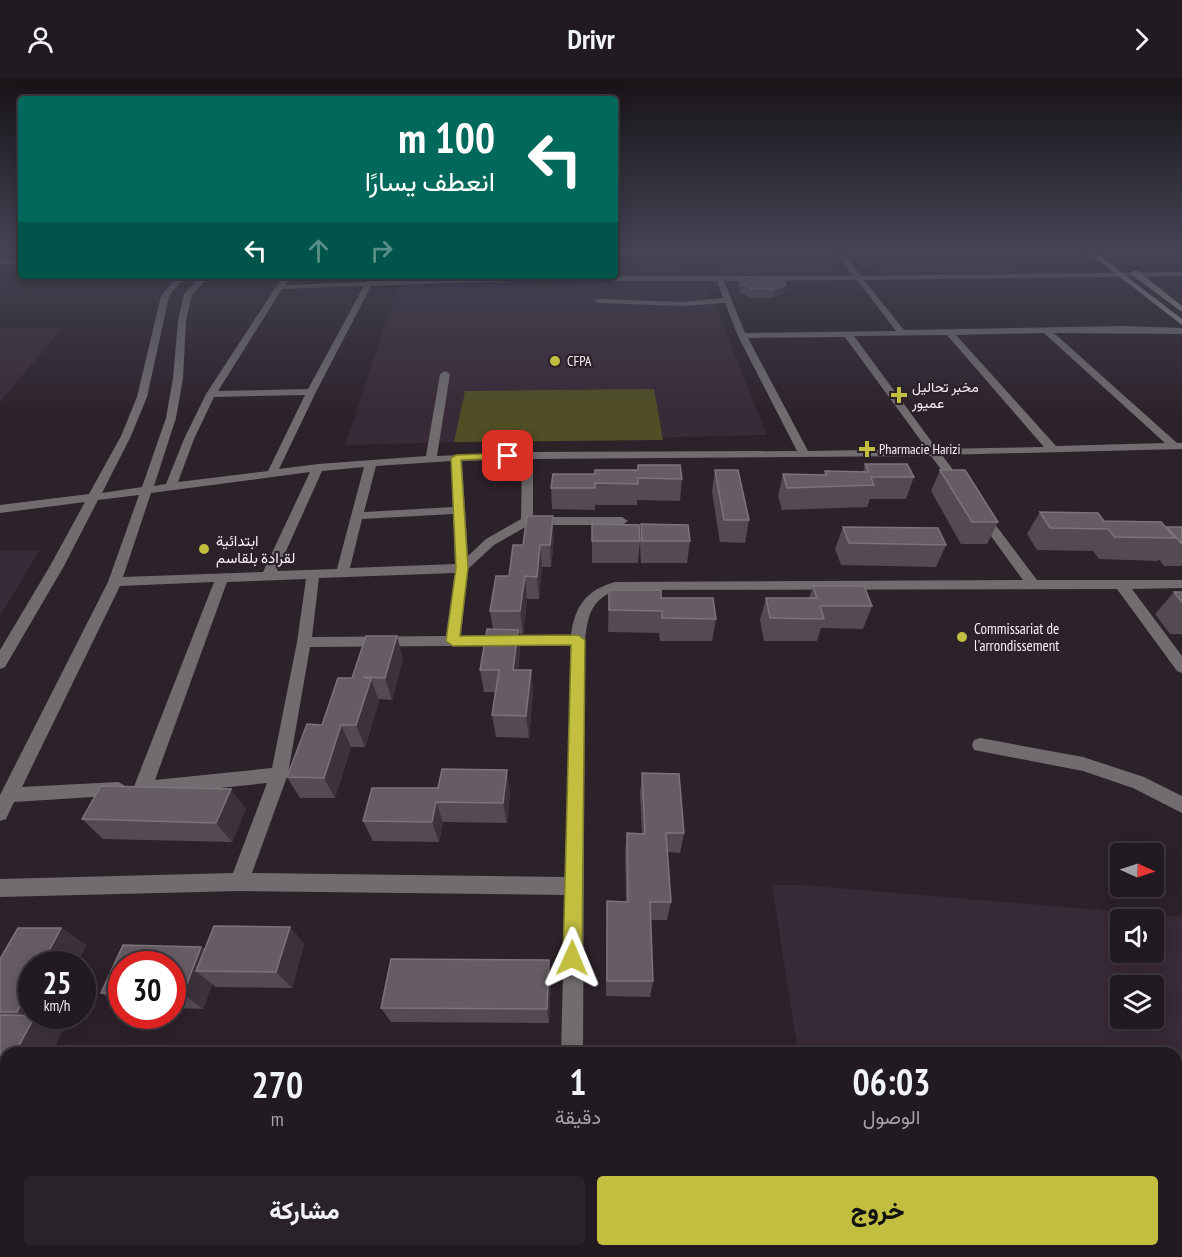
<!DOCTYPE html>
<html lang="ar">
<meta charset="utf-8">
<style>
:root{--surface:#211a20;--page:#292329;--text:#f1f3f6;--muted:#a2a1a5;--line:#3e383e;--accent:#c1be40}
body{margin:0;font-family:"PT Sans Narrow",Vazirmatn,sans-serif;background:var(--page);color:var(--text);direction:rtl;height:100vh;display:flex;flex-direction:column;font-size:22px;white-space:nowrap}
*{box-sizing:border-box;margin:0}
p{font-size:20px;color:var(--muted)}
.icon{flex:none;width:33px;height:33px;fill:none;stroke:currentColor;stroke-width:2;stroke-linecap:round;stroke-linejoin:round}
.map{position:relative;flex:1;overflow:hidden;direction:ltr}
.details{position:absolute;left:0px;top:969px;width:1182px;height:210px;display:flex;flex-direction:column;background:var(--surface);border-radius:18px 18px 0 0;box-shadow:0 3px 15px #0003,0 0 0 2px var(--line);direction:rtl}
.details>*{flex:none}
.banner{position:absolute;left:18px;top:18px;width:600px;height:183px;border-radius:6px;box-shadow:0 3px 15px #0003,0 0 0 2px var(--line);direction:rtl;background:#00695c;color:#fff;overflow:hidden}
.needle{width:39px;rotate:93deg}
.buttons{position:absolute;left:1110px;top:765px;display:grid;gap:12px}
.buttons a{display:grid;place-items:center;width:54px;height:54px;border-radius:6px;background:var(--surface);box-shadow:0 3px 15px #0003,0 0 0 2px var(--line);font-size:30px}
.speed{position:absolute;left:18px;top:873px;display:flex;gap:12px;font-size:30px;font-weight:700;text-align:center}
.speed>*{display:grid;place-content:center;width:78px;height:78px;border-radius:50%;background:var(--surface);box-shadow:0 3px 15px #0003,0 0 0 2px var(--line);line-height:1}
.speed small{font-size:15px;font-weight:400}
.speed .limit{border:9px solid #d22;background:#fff;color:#111}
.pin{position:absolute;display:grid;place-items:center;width:51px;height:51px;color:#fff;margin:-26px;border-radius:12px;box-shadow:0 3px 9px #0006}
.me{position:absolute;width:66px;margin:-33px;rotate:1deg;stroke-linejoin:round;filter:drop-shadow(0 0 4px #0008)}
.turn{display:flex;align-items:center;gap:21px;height:126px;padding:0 24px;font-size:27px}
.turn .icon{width:78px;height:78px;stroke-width:2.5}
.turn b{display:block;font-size:42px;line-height:51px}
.lanes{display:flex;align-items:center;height:57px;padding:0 24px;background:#0003;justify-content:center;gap:30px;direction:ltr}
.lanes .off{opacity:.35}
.eta{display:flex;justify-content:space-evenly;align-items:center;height:102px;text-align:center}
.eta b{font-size:36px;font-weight:800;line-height:42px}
.primary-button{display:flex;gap:12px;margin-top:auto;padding:12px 24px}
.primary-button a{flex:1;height:69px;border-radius:6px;background:var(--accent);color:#111;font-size:24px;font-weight:800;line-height:69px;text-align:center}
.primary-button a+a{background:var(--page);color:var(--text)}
header{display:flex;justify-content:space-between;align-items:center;height:78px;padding:0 24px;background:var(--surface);font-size:27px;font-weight:800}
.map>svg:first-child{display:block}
</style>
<header><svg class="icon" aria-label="forward" viewBox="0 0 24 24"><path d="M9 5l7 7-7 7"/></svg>Drivr<svg class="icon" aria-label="person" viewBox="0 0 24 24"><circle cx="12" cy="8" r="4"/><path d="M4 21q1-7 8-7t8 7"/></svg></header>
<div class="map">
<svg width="1182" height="1179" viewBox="0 0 1182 1179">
<rect width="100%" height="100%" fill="#2c222a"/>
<g fill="#382a37" fill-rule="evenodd">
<path d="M615,172H675L687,198H522H615Z"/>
<path d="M707,172H824L842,195L716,196Z"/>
<path d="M848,172H1030L1059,193L881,195L864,191Z"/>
<path d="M706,205L767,357L345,367L398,208Z"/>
<path d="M62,250L0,324V251Z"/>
<path d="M0,473H39L0,538Z"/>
<path d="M772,807H803L1182,839V1179H830L829,1173H1176V975H798ZM1120,842H1154V874H1120ZM1120,908H1154V940H1120Z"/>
</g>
<path fill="#4f4e25" d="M654,311L663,362L454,364L465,313Z"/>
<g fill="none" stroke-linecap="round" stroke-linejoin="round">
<g fill="#716c70" fill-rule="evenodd">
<path d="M834,172H841L861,198L1182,194V198L864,202L904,252L1122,248L1182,250V256L1054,255L1177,365H1182V371L942,377L965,408L959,411L955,410L931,378L533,381V439H622L628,443L622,447H529L494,467L468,491L461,558L571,557C575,528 586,512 615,504L1023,502L975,436L981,432L985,433L1037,502H1182V510L1132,511L1182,578V595L1177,593L1117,511L616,512C591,522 588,537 585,562L583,975H561L565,817L239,813L0,819V801L233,795L267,705L143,718L136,716L133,711L214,504L120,508L22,709L118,704L124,707L127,712L124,717L14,724L6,741L0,743V717L108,504L139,417L98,422L64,488L5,589L0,591V572L50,488L85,424L0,435V427L89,416L121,358L137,319L161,218L178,198H186L169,218L147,319L131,358L102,415L142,409L166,340L173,300L178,243L184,216L201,198H209L192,217L186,243L183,300L176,340L154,408L166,406L184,361L206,316L283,198H291L285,207L366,204L369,198H377L374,203L505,198H853ZM857,202L896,253L745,255L724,203ZM509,203H717L723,220L683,224L598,221L594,223L598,225L683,228L725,225L738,258L797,373L528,374L437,378L450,296L445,293L440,296L426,378L318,386L279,391L316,314L371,208ZM364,208L308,311L218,313L282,211ZM1044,255L1165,365L1056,368L956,257ZM947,257L1044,369L937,371L854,258ZM845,259L927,371L808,373L748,260ZM305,317L268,393L178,404L194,361L214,319ZM522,381L521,441L486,461L468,478L462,383ZM451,383L453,429L364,434L376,388ZM364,389L337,491L277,493L322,393ZM310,394L263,494L123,499L151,415ZM453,436L455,486L350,490L362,441ZM455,495L446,558L312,559L319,500ZM306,501L297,564L272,690L155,702L227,504ZM571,567L565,799L252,795L288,696L310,569Z"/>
<rect x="0" y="182" width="21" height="4"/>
<path d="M980,660L1083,679L1144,699L1182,718V735L1133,710L1083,693L974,672L972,667L974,662Z"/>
<path d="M41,1173H67L65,1179H39Z"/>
<path d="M416,1173H445L443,1179H414Z"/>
<rect x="750" y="1173" width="26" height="6"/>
</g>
<g fill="#9b939a" fill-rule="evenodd">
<path d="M1085,172H1092L1182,241V247Z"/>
<path d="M1132,193H1138L1182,228V234L1132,197Z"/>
</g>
</g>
<g fill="#534a52">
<path d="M739,200H760L784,216L773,220H748L746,216H740L738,209Z"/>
<path d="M865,386L914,399L906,421H870L867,429L782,432L778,418L783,396L824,397L825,393L863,394Z"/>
<path d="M638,387L682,401L680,423L637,422V427H595V432L552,431L551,410L595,396L638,392Z"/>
<path d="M715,392L749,442L745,465L720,464L712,414Z"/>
<path d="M940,392L998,444L987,466H961L931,413Z"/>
<path d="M1040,434L1104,443L1166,450L1167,449H1182V488H1164L1159,481L1158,483L1099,481L1093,473L1037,472L1027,456Z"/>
<path d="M592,446L640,463L638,485H592Z"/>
<path d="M641,446L690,463L687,485H641L640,468Z"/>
<path d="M843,449L946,467L936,489L841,487L835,471Z"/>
<path d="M554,460L551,489H542L539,521H527L523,556L518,555L520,574L518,592H531L533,614L529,660L496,659L492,637L495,614H484L480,592L493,551L490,533L509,498L523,467Z"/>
<path d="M813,508L872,528L863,551L821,550L817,563H764L760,542L766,520H809Z"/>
<path d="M609,512L661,520L716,541L712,563H660L659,555L608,554Z"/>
<path d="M1174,514H1182V556H1170L1155,536Z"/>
<path d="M403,580L392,622L378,621L379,623L365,669H351L335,720H300L287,699L352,600Z"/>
<path d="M642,695L684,755L680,775L667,774L671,824L667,842H651L653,903L650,919L606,918L607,823L626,824L625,775L627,755L642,756L640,716Z"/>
<path d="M372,710L510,713L507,745L443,744L439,764L373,763L363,743Z"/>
<path d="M246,731L232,764L103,761L82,741Z"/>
<path d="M214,848L290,849L304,866L292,910L216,909L212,906L203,931L172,930V886H122V927L101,915L123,867L201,869L205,871Z"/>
<path d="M61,850L86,867L77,886H32L48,944L63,952L52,975H6V1046H4L6,1047V1120L0,1133V881Z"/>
<path d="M549,882L551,898L549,945L391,944L381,930Z"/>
</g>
<g fill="#3c323b">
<path d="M786,207L784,216L773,220L775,211Z"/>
<path d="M553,438L554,460L551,489L550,467Z"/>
<path d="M540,467L542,489L539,521L537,499Z"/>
<path d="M525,498L527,521L523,556L520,533Z"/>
<path d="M518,552L520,574L515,614L513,592Z"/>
<path d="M397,558L403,580L392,622L385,600Z"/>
<path d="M531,592L533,614L529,660L526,638Z"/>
<path d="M371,601L379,623L365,669L356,647Z"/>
<path d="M341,647L351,669L335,720L324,700Z"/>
<path d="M507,692L510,713L507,745L503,725Z"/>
<path d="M231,711L246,731L232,764L216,745Z"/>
<path d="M436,724L443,744L439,764L432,744Z"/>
<path d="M290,849L304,866L292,910L276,894Z"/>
<path d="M61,850L86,867L77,886H42Z"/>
<path d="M201,869L220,885L196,893L212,906L203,931L183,916Z"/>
<path d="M549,882L551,898L549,945L547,931Z"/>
<path d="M32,906V938H51L48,944L63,952L52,975H15L33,942L17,934Z"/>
<path d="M6,993V1043L0,1042V1005Z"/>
<path d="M4,1046L6,1047V1120L0,1133V1053Z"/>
</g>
<g fill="#655c64" stroke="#7c737b" stroke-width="1.5">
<path d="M759,198L760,200L768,202H783L786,207L775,211H750L748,207H742L739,200Z"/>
<path d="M865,386H907L914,399H871L874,407L787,410L783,396L827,397L825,393L869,394Z"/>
<path d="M638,387H680L682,401L638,400V406L595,405V410H551L553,396H595V392H638Z"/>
<path d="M715,392H738L749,442H724Z"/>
<path d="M940,392H965L998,444H972Z"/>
<path d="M1040,434L1098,435L1104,443L1161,444L1175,460L1115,459L1108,451L1050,450Z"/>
<path d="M527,438H553L550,467H540L537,499L525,498L520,533H490L496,498H509L513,467H523Z"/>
<path d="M592,446L639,447L640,463H592Z"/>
<path d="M641,446L688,447L690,463H642Z"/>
<path d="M843,449L938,450L946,467L849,465Z"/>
<path d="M1167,449H1182V465H1181Z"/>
<path d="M813,508H864L872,528H820L824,541L770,540L766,520H817Z"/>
<path d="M609,512H661V520H713L716,541L662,540V533L609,532Z"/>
<path d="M1174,514H1182V524Z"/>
<path d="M487,551L518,552L513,592H531L526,638L492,637L499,592H480Z"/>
<path d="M366,558H397L385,600L363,599L371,601L356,647H341L324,700L287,699L307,646L322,647L338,600H352Z"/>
<path d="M442,691L507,692L503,725L436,724L432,744L363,743L372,710H438Z"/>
<path d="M642,695L679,696L684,755H666L671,824H650L653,903H607V823L628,824L627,755L645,756Z"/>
<path d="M101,708L231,711L216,745L82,741Z"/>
<path d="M214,848L290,849L276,894L196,893Z"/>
<path d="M18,850H61L42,886H32V906L17,934H0V881Z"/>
<path d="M123,867L201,869L183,916H172V886H122V915H101Z"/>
<path d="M391,881L549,882L547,931L381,930Z"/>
<path d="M0,937L35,938L15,975H6V993L0,1005Z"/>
<path d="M0,1046H4L0,1053Z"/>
</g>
<linearGradient id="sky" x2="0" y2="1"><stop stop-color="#181317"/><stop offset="0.51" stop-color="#454455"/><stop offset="1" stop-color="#454455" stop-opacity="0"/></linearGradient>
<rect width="1182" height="337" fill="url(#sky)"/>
<path fill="#c1be40" stroke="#7d7c2a" stroke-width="1.5" d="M508,375L513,378L512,380L461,382L468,490L460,558L578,557L585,562L582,880L579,886L572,889L566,886L563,880L571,567L453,568L446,563L456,490L451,380L456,377Z"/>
<g fill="#c1be40" stroke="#2c222a" stroke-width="2">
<circle cx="555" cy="283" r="6"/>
<path d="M896 308h6v6h6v6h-6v6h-6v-6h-6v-6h6z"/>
<path d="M864 362h6v6h6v6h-6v6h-6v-6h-6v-6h6z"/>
<circle cx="204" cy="471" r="6"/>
<circle cx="962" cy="559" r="6"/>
</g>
<g text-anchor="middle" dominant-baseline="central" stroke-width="4.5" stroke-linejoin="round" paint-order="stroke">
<g font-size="14" fill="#f7f1f6" stroke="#2c222a" text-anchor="start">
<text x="567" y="283">CFPA</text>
<text x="912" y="309">مخبر تحاليل<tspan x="912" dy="16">عميور</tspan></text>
<text x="879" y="371">Pharmacie Harizi</text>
</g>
<g font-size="15" fill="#f7f1f6" stroke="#2c222a" text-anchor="start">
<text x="216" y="462">ابتدائية<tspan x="216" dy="17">لقرادة بلقاسم</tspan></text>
<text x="974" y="550">Commissariat de<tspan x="974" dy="17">l'arrondissement</tspan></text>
</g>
</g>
</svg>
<div class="buttons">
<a><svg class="needle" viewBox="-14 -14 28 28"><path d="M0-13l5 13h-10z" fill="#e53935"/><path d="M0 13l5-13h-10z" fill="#a2a1a5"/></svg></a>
<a><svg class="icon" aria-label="sound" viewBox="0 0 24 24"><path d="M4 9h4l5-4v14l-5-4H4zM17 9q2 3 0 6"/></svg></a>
<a><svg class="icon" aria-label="layers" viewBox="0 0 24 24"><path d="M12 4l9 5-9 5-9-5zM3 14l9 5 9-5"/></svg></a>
</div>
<div class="speed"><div>25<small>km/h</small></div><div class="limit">30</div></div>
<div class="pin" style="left:508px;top:378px;background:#d93025"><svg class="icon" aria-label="arrive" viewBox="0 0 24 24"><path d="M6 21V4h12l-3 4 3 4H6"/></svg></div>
<svg class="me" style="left:572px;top:880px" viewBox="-20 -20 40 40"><path d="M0-17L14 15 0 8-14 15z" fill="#c1be40" stroke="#fff" stroke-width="4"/></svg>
<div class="banner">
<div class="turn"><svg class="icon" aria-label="left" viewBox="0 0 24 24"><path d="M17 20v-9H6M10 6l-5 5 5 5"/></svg><div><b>100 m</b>انعطف يسارًا</div></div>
<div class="lanes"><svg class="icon" aria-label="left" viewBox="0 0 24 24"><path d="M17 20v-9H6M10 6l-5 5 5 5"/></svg><svg class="icon off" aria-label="ahead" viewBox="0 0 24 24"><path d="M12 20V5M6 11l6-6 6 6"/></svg><svg class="icon off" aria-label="right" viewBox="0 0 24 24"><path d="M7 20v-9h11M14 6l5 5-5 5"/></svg></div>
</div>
<section class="details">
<div class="eta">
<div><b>06:03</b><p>الوصول</p></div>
<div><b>1</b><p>دقيقة</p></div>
<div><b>270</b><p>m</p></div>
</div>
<div class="primary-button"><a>خروج</a><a>مشاركة</a></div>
</section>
</div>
